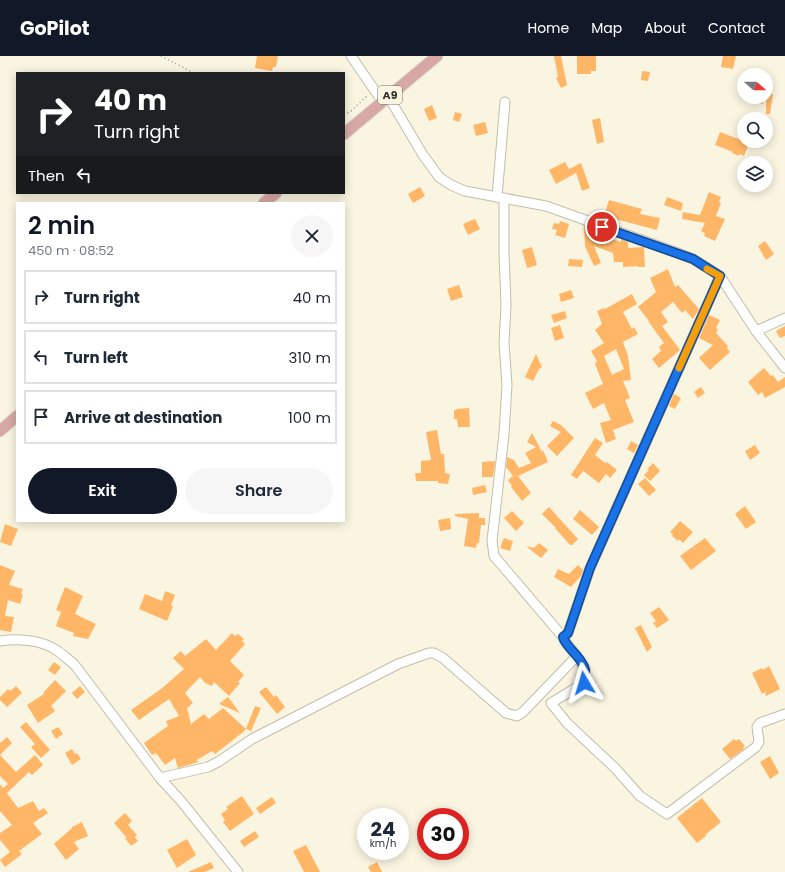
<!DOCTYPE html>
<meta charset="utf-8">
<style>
:root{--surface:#fff;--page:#f6f6f7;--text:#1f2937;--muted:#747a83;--line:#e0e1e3;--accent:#111827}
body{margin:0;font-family:Poppins,sans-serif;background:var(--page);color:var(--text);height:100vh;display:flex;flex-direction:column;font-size:15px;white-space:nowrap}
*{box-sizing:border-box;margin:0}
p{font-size:13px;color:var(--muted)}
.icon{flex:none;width:22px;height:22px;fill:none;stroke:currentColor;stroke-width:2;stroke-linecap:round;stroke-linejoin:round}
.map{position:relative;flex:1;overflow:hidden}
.sheet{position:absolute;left:16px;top:146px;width:329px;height:320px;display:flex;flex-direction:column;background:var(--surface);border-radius:0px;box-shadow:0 2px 10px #0003}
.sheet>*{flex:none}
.guide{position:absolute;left:16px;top:16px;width:329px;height:122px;border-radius:0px;box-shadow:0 2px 10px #0003;background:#202124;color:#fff;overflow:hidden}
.needle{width:26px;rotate:110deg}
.fabs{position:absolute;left:737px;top:12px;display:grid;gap:8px}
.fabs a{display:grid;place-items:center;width:36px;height:36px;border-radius:50%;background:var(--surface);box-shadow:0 2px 10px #0003;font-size:20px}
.speed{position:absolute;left:357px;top:752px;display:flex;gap:8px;font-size:20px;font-weight:700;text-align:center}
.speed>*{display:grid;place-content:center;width:52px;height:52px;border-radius:50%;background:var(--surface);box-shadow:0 2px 10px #0003;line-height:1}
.speed small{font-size:10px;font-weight:400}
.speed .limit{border:6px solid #d22;background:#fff;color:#111}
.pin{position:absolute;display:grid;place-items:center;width:34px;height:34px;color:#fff;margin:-17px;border:2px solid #fff;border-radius:50%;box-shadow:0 1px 4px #0007}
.me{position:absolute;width:44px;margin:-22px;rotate:353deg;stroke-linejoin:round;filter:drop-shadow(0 0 3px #0008)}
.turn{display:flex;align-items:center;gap:14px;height:84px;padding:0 12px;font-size:18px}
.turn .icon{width:52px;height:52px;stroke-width:2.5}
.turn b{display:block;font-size:28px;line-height:34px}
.then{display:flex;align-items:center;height:38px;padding:0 12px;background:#0003;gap:8px;font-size:15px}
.round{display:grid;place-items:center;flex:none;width:42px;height:42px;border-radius:21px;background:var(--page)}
.head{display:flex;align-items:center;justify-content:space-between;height:68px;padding:0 12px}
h1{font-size:24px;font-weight:600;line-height:30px;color:var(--accent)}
.action{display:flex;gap:8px;margin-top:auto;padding:8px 12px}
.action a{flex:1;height:46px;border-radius:24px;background:var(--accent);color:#fff;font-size:16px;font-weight:600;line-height:46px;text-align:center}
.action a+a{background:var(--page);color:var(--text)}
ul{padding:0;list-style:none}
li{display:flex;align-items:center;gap:12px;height:54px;margin:0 8px 6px;padding:0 4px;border:2px solid var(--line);border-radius:0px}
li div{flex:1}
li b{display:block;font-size:15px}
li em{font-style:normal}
header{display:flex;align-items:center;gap:24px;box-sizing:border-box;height:56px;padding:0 20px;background:var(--accent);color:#fff}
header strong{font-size:19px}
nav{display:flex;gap:22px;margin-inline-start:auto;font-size:14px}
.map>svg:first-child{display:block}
</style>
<header>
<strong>GoPilot</strong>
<nav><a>Home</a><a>Map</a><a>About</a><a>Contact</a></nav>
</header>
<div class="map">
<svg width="785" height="816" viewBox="0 0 785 816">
<rect width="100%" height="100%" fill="#faf5e1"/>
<g fill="#ffb767" fill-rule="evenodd">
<path d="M257,0H278L276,11H273L272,15L255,12Z"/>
<path d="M554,0H561L567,29L561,32L556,22L558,21Z"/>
<path d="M577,0H596V15H591V18H577Z"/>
<path d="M723,0H736L733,13L721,11Z"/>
<path d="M642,15L650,16L648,25L641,24Z"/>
<path d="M766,37L773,38L770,58H766Z"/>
<path d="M754,41H764L763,48L753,47Z"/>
<path d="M432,49L437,62L429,65L424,53Z"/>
<path d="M455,56L462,58L459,66L453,64Z"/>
<path d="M600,62L604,86L597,88L592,64Z"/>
<path d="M485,66L488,77L476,80L473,69Z"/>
<path d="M720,76L749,87L744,100L740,98L739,100L732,97L733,96L715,89Z"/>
<path d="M565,106L569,113L581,107L590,132L582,135L576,117L556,128L549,114Z"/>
<path d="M420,131L425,140L413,147L408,138Z"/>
<path d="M709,136L721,141L719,146L721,147L716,160L725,163L715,185L704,180L705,177L701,175L705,167L682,163L683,156L700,159Z"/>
<path d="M667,141L683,147L681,155L664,149Z"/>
<path d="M609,144L642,153L640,158L660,162L657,174L604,160Z"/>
<path d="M475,163L480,173L468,179L463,168Z"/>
<path d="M560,165L569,168L565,182L555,179L557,174L552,173L554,167L559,168Z"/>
<path d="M584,170H585L588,178L594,180L595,177L621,186V183L628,186V192L644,191L645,211H638V210L623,211V206H614L613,197L594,190L601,207L594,210L585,190Z"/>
<path d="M765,185L774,198L766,204L758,190Z"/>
<path d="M532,191L537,209L527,212L522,194Z"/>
<path d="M569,203L583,204L582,211L568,210Z"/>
<path d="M668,213L675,231L678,229L699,253L693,263L685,254L682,257L673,246L661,256L668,266L662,270L680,294L659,312L652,303L661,295L659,291L664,287L648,265H649L638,251L656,236L650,222Z"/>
<path d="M459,229L463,241L451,245L447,233Z"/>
<path d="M571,234L574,242L561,246L559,238Z"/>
<path d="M632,238L637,248L623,256L632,273L634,271L638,278L623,286L628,300L631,324L623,325L630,342L625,344L634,366L613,374L616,383L606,387L600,367L611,364L604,347L593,353L585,337L603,328L595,308L597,305L591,295L604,287L595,274L602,268L597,255L604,252L605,253ZM616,293L624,313L612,319L604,300Z"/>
<path d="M565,255L567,262L554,267L551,259Z"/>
<path d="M709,259L720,264L716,272L718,273L716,277L728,290L727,292L730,296L710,314L699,302L713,289L699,282Z"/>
<path d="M560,269L564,282L555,285L551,272Z"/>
<path d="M785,270V280L780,282L776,275Z"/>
<path d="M536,298L542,311L539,313L533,325L525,321Z"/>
<path d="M764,312L771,320L773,319L778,326L785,321V331L765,342L762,336L758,339L748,326Z"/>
<path d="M701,331L705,337L698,342L694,336Z"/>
<path d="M674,338L681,342L675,353L669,350Z"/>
<path d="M469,352L470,371H458L457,363H454V354H457L456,353Z"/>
<path d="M553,365L561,369L574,382L557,400L547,390L561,376L550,370Z"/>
<path d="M437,374L441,398H444L445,417L450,418L448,428L438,427V425H416L415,417H421V405L431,404L426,376Z"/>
<path d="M532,377L542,396L543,394L548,406L518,420L531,437L522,445L511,431L512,430L508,424L513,420L506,411L507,401L514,404L519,412L531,407L525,397L536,391L527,386Z"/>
<path d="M595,382L603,387L595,399L605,407L607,406L617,414L610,422L606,418L599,427L583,415L577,423L571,419Z"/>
<path d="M631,385L638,389L634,397L627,393Z"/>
<path d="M755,389L760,397L750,404L745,395Z"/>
<path d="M495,405L493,421H482V406Z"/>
<path d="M653,407L660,415L650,425L644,419L649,414L647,413Z"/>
<path d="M645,422L656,434L649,440L638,428Z"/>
<path d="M485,429L487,436L473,439L472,432Z"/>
<path d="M745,450L756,466L746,473L735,458Z"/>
<path d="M549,451L578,483L572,489H570L555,472H556L542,458Z"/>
<path d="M580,454L599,471L592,479L573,463Z"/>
<path d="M512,455L524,467L516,475L504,462Z"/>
<path d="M479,457V462H485V469H481L479,487H477L476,492L464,490L468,463L455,460V458Z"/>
<path d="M450,462L451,473L440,475L438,464Z"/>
<path d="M680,465L693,476L683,487L679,483L678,485L672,480L673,478L670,476Z"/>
<path d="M5,468L18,473L11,490L0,486Z"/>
<path d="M504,482L513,485L510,495L500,492Z"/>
<path d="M705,482L716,495L691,514L680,500Z"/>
<path d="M539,487L548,494L541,502L526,490L534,492Z"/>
<path d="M0,509L15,515L9,529L23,533L21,538L23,539L20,548L8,544L5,560L14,561L11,576L0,574Z"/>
<path d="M578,509L583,514L581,520L571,531L554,521L558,513L569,518Z"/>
<path d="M65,531L83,540L75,558L96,568L88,583L73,580L74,577L56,570L61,556L56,554Z"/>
<path d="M165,535L175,539L171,549L173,550L167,565L139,553L145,538L162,545Z"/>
<path d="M659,551L669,564L657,572L653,567L656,565L650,557Z"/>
<path d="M641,569L652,591L647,596L635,572Z"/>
<path d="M232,577L235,580L238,578L244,583L242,585L245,588L230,605L244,619L238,626L240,627L229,640L214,626L212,630L205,627L200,621L185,637L193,647L187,652L191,668L204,658L209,663L223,652L246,673L242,677L215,698L212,695L197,704L198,706L178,712L175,702L165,709L156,697L152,699L144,687L168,670L166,665L179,660L169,643L139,664L131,654L161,633L184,613L173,602L181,595L185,600L206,583L216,594Z"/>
<path d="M54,606L61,611L55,619L48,614Z"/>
<path d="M769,610L780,633L766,640L765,636L762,638L752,617L762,612L763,614Z"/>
<path d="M55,624L66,635L51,650L55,655L38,667L27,649L44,638L43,637Z"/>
<path d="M16,630L22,637L7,651L0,644V641L8,633L10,635Z"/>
<path d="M80,630L85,636L77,643L72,637Z"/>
<path d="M266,631L274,641L276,639L285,651L277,658L259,636Z"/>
<path d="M228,641L240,657L219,648Z"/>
<path d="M255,650L261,652L251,675L246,673Z"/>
<path d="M26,666L50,694L41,702L31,691L35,688L20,671Z"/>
<path d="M58,671L63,678L56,683L51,675Z"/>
<path d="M7,681L12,687L0,699V687Z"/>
<path d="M734,683L736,685L739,683L745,690L743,692L744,693L730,703L722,693Z"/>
<path d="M72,693L75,698L77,697L81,703L72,709L65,697Z"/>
<path d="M0,699L16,716L35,699L43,709L32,719L29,716L7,737L18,752L33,745L39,755L44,752L48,757L33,767L42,778L19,795L22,798L5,811L0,804L10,796L0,784V777L12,769L0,755V728L3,732L8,728L0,720Z"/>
<path d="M770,700L779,717L770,723L760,706Z"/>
<path d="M242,740L254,758L230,775L223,766L225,764L221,758L228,753L226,751Z"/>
<path d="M272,741L276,747L260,758L256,752Z"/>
<path d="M702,742L721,766L705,779L706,780L697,787L677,762Z"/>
<path d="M125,757L132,765L128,769L137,779L135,781L138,785L131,790L125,782H127L114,767Z"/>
<path d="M82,766L88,780L74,786L79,793L66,804L54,788L72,772V771Z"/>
<path d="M255,775L259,781L244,791L240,785Z"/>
<path d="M187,783L196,799L177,812L167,794Z"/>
<path d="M306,789L320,816H304L293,795Z"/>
<path d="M211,806L214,812L205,816H188Z"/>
<path d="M377,806L382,816H371L368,811Z"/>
</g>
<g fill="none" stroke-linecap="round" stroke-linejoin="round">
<g stroke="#c2beab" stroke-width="11">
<g id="minor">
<path d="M351,0L382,45"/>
<path d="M388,40L423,99L439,121L451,129L465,135L546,150L675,196L693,203L720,220L756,275L785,312"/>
<path d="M497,141L505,46"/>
<path d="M504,142V198L506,249L504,288L507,329L504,378L492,485L494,500L563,581"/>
<path d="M756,275L785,262"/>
<path d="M0,585C17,582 42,584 56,594C63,598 68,604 74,608L160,722L181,745L238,816"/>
<path d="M576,599L585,613L584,627L551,647L567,667L615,712L640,740L667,758L756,691L759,686L757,671L760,667L785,658"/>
<path d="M160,722L208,711L218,706L252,683L398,608L429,597H434L443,602L506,657L517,660L523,656L576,601V599L564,584L563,581L568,577L590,512L720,220"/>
</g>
</g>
<g stroke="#dededd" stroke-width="13">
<g id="major">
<path d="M344,78L437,0"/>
<path d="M264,147L276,137"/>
<path d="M0,375L17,360"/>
</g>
</g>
<g stroke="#999688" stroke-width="1.5" stroke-dasharray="1 3" stroke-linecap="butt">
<path d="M161,0L194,17"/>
<path d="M344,59L351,55L368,39"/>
</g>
<use href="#minor" stroke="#fff" stroke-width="9"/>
<use href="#major" stroke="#d8a9a4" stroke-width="11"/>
</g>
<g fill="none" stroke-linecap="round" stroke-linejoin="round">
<g stroke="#114b97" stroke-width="10">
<path id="route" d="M584,627C584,623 585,618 585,614C583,602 566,592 563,581L568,577L590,512L720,220L693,203L602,171"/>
</g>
<use href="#route" stroke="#1a73e8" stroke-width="7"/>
<path stroke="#f59e0b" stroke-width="7" d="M679,312L720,220L707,213"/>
</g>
<g text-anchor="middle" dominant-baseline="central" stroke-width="3" stroke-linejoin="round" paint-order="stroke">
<rect fill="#faf5e1" stroke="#6f6c61" stroke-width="1" x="378" y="30" width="24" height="18" rx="3"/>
<g font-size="11" font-weight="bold" fill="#33312a">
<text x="390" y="39">A9</text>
</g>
</g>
</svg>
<div class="fabs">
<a><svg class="needle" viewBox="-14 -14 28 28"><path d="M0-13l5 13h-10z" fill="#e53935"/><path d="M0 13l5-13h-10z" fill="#747a83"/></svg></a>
<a><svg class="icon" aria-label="search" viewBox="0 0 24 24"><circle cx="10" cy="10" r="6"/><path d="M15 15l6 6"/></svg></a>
<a><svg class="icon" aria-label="layers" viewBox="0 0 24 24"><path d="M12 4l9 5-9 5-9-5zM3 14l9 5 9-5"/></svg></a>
</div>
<div class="speed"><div>24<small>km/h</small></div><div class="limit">30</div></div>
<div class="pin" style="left:602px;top:171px;background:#d93025"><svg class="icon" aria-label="arrive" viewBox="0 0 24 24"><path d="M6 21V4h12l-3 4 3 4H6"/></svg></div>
<svg class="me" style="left:584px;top:627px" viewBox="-20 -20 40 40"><path d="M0-17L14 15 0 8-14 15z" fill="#1a73e8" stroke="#fff" stroke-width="4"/></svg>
<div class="guide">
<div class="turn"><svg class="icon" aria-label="right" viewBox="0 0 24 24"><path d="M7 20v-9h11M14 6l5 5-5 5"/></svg><div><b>40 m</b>Turn right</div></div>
<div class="then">Then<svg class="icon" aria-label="left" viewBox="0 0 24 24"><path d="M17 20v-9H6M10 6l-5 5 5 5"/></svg></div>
</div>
<section class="sheet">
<div class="head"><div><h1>2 min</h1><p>450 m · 08:52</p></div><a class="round"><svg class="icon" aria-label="close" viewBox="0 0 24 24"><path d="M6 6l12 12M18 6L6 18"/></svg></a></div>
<ul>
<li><svg class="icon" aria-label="right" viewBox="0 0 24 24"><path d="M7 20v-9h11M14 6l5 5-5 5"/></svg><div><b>Turn right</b></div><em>40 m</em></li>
<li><svg class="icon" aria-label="left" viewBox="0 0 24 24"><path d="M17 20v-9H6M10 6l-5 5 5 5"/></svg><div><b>Turn left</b></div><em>310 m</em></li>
<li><svg class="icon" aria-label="arrive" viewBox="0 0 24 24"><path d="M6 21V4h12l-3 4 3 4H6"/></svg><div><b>Arrive at destination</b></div><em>100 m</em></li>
</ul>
<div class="action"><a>Exit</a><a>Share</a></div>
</section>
</div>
